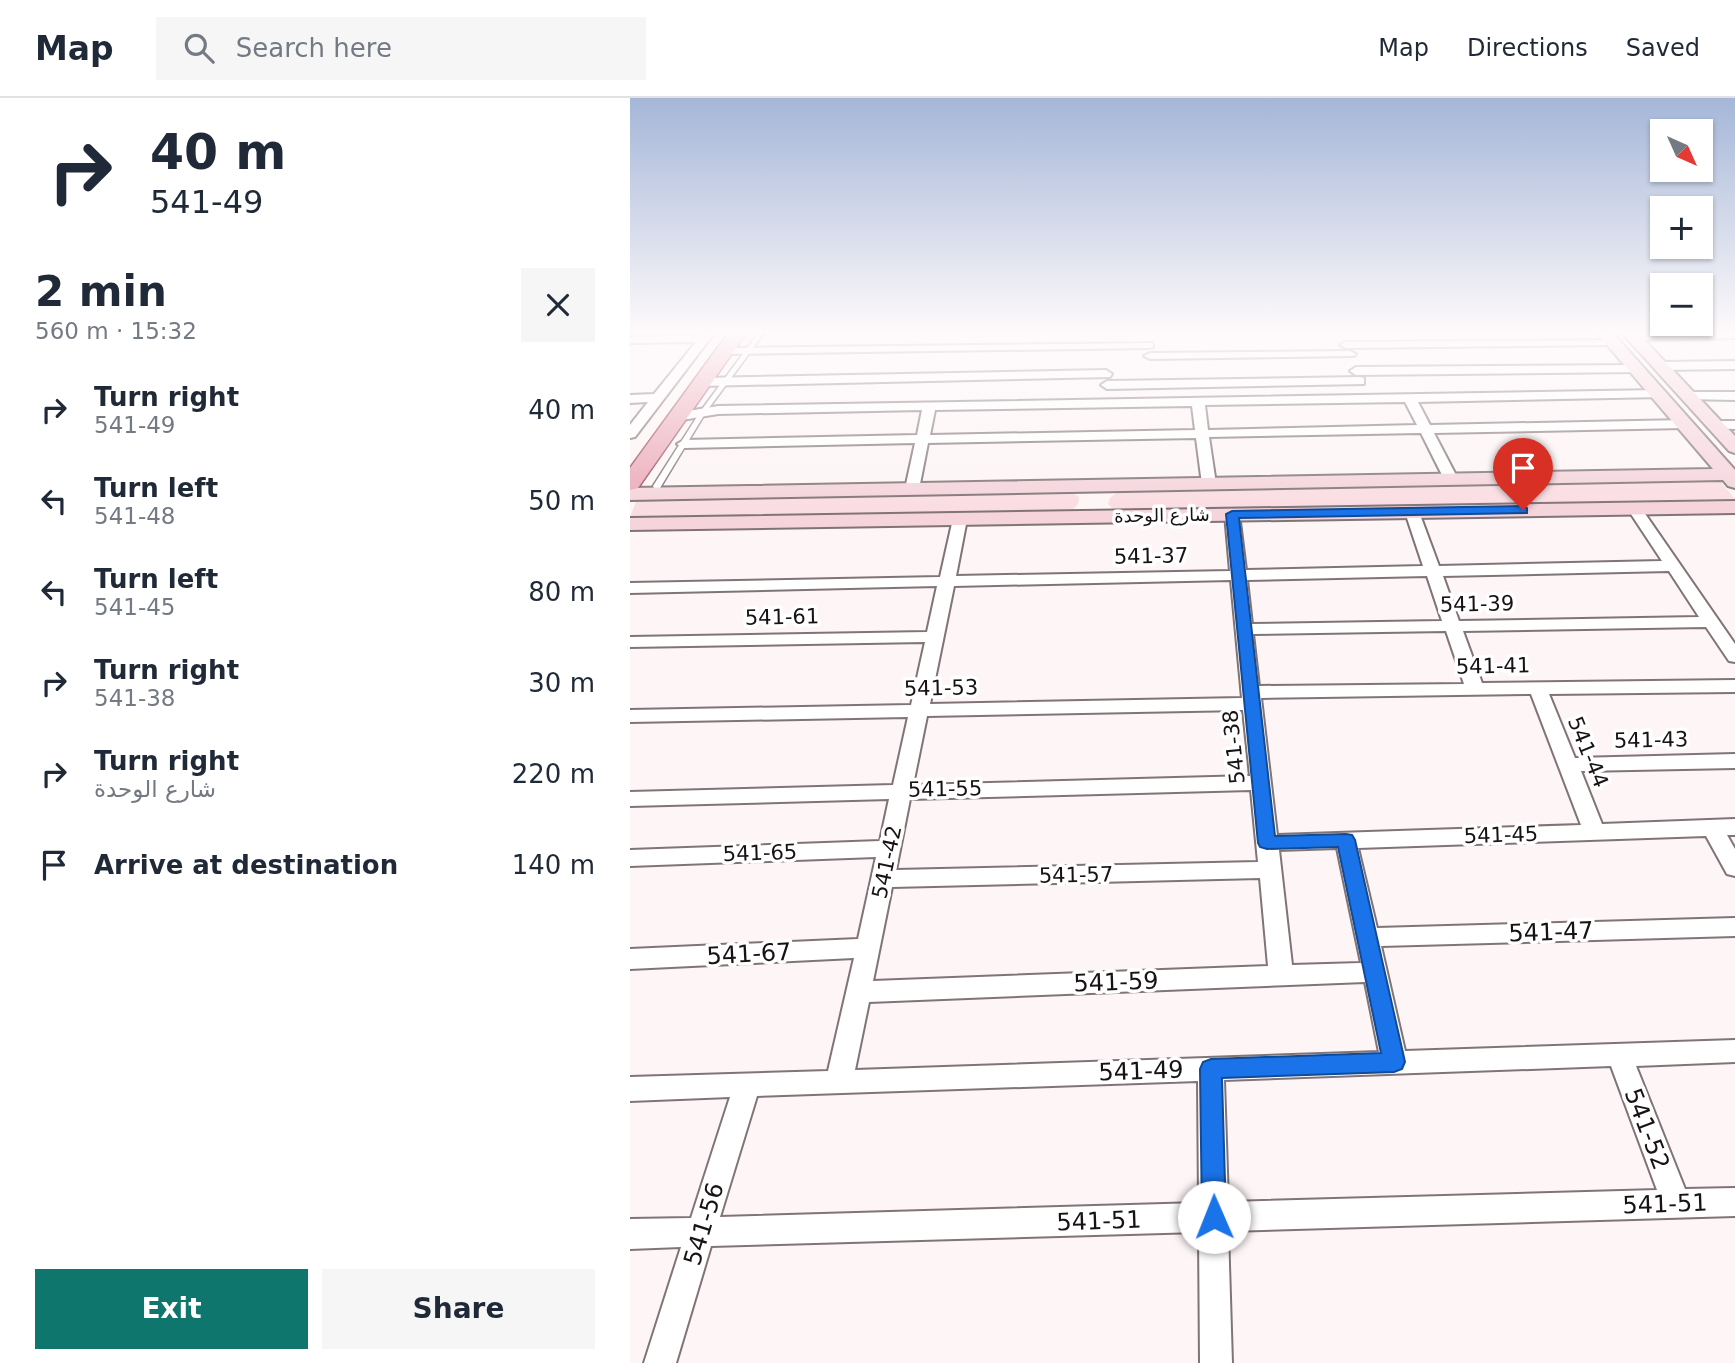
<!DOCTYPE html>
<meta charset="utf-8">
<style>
:root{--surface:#fff;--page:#f6f6f7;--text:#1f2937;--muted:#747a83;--line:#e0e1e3;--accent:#0f766e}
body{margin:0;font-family:"DejaVu Sans","Noto Sans Arabic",sans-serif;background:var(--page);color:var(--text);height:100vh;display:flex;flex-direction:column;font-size:26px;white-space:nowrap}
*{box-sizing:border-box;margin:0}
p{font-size:23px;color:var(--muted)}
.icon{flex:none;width:38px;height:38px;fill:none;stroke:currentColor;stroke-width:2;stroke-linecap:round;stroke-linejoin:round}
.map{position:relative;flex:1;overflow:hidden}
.panel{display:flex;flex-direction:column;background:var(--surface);width:630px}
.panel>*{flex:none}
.hud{background:#fff;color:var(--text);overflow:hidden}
.needle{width:46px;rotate:135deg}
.tools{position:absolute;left:1020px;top:21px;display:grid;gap:14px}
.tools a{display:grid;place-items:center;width:63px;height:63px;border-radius:0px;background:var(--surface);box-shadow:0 2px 5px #0004;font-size:35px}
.pin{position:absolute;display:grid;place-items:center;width:60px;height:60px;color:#fff;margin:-72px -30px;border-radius:50% 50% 50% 0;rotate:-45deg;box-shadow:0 0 7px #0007}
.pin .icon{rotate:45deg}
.me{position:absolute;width:77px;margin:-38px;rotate:359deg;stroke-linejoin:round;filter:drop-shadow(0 0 5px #0008)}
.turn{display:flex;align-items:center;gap:24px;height:147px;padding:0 35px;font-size:32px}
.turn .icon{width:91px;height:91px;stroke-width:2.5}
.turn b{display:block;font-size:49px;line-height:60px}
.round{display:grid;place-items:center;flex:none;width:74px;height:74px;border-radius:0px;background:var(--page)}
.overview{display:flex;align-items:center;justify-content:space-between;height:119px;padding:0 35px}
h1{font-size:42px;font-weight:700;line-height:52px}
.cta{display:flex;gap:14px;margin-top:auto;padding:14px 35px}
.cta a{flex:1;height:80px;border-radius:0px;background:var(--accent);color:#fff;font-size:28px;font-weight:700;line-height:80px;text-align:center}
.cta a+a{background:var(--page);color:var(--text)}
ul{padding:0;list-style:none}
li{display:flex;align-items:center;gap:21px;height:91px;padding:0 35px}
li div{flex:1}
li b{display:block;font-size:26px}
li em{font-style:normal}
header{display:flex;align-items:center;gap:42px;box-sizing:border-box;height:98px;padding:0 35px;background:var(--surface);border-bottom:2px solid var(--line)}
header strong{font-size:33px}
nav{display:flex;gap:38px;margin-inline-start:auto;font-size:24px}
.search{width:490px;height:63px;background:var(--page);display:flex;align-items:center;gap:18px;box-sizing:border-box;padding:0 24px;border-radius:0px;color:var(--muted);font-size:26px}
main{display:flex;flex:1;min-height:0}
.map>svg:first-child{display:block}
</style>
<header>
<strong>Map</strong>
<div class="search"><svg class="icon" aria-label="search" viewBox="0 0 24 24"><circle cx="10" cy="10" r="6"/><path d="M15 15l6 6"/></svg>Search here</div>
<nav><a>Map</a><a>Directions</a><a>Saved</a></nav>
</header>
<main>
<section class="panel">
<div class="hud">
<div class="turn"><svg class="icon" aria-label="right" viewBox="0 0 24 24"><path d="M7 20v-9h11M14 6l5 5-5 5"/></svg><div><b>40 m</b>541-49</div></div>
</div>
<div class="overview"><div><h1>2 min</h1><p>560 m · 15:32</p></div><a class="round"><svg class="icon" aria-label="close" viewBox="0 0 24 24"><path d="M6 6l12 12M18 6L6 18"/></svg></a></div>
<ul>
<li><svg class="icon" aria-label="right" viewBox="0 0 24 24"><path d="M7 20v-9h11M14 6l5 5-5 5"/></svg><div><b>Turn right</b><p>541-49</p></div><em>40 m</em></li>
<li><svg class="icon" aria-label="left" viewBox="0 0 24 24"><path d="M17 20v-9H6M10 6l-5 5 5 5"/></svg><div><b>Turn left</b><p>541-48</p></div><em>50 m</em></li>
<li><svg class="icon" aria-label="left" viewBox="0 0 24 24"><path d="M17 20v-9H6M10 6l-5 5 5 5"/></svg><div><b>Turn left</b><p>541-45</p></div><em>80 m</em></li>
<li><svg class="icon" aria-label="right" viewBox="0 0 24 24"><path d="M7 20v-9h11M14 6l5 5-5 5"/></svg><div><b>Turn right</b><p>541-38</p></div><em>30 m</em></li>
<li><svg class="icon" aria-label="right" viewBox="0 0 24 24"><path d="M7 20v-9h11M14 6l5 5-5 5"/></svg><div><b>Turn right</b><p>شارع الوحدة</p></div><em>220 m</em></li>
<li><svg class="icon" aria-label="arrive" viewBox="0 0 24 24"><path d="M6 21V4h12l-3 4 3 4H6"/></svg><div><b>Arrive at destination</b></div><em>140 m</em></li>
</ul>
<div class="cta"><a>Exit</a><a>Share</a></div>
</section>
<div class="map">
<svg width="1105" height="1265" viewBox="0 0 1105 1265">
<rect width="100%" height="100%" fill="#fdf5f6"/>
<g fill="#fadde2">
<path d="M347,234H412L411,249H343Z"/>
<path d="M1089,382L1105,401L484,412L478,406L480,400L486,395Z"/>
<path d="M444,396L449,399C449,407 446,409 440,413L0,419L7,401Z"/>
</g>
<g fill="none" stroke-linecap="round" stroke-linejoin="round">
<g stroke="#807476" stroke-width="3">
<path id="lane" d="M129,234H135L76,314L30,390H24L23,388L70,314Z"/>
</g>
<g stroke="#807476" stroke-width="4">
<g id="street">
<path d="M73,234H85L5,339L0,340V327L18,304L0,305V297L24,296L66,244L0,245V239L71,237Z"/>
<path d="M1105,234V240L1004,242L998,239L1004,236Z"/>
<path d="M987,242L989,244L983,247L716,250L710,247L716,244Z"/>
<path d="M523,245V249L519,250L94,256L88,253L94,250Z"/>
<path d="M720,253L726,256L724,258L520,261L514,258L520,255Z"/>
<path d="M1105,263V271L1031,272L1025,268L1031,264Z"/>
<path d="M1007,267L1011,268V274L726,277L720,273L726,269Z"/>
<path d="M476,272L482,276L480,279L71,288L65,284L71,280Z"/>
<path d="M730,279L734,280V286L477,291L471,287L477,283Z"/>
<path d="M1029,292L1033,293V299L788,304L800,327L1055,322L1061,326L1055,330L804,335L828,381L821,385L814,381L791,335L579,339L586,386L579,390L572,386L566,340L298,345L289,391L282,395L275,391L285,345L54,350L47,346L54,342L287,337L292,312L88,316L46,323L40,319L46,315L88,308ZM775,304L787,327L578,332L575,307ZM562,308L565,332L300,337L305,312Z"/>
<path d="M1058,294H1105V302L1054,301V295Z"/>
<path d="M1084,323H1105V331L1079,330V324Z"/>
<path d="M1004,406L1009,407L1105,546V564L1099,563L1076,529L833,533L852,585L1105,582V594L919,596L945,660L1105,656V670L951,673L972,726L1105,721V737H1097L1105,751V778L1097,776L1076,738L728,750L747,830L1105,820V838L751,848L775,953L1105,942V964L1006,968L1055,1091L1105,1090V1118L598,1133L602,1265H570L569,1134L81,1148L46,1265H14L51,1149L0,1151V1121L61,1120L100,999L0,1003V979L198,973L224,860L0,871V851L228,841L246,759L0,768V752L250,743L259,701L0,708V694L263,687L278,619L0,624V612L281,607L295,544L0,549V539L297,534L307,488L0,495V485L310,479L323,421L330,417L337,421L326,478L600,473L595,416L602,412L609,416L616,472L793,468L775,414L782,410L789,414L809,468L1032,463L997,410ZM1039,473L1069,519L829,523L813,478ZM797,478L812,523L622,526L617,482ZM601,482L612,600L300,606L324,488ZM816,533L834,586L629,588L623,536ZM901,596L951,727L647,737L631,600ZM613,612L620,678L283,687L297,618ZM621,692L628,764L266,772L280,701ZM707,750L731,865L662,867L649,752ZM630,780L638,868L243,883L262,789ZM735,884L749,954L225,972L239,904ZM981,968L1027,1092L598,1104L594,982ZM568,983L569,1105L90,1119L127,998Z"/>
</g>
</g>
<g stroke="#807476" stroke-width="4">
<g id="secondary">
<path d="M966,234H982L1105,372V390L1098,388L1093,382L0,402V390L1083,371Z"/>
<path d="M991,234H1007L1105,338V355L1099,353Z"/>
<path d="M1105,403V415L0,432V420Z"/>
</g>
</g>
<g stroke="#984e60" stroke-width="3">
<path id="primary" d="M99,234H117L8,390L0,392V370Z"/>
</g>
<use href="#lane" fill="#fff" fill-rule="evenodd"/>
<use href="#street" fill="#fff" fill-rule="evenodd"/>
<use href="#secondary" fill="#f5d4dc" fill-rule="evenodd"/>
<use href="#primary" fill="#eba9b8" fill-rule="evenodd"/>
</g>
<linearGradient id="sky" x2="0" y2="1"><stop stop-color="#a5b6d8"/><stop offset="0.57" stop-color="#fefafb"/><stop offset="1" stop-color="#fefafb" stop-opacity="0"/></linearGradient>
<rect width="1105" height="411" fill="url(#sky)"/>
<path fill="#1a73e8" stroke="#114b97" stroke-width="2" d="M893,408L897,410V415L609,420L645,738L716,736L722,737L725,742L775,964L772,971L764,974L592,980L596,1119L592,1127L584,1131L575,1127L572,1119L570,971L573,964L581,961L751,955L708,749L637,751L630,749L628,745L596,416L602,413Z"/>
<g text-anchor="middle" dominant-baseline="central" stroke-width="7" stroke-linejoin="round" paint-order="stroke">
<g font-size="18" fill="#171213" stroke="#fff">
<text transform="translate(532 417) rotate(-1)">شارع الوحدة</text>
</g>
<g font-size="21" fill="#171213" stroke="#fff">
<text transform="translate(521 458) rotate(-1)">541-37</text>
<text transform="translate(847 506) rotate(-1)">541-39</text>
<text transform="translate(152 519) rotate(-1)">541-61</text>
<text transform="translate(863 568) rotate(-1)">541-41</text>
<text transform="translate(311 590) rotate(-1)">541-53</text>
<text transform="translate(1021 642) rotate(-1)">541-43</text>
<text transform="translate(604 649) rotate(-96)">541-38</text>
<text transform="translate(958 654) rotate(68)">541-44</text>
<text transform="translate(315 691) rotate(-1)">541-55</text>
<text transform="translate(871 737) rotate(-2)">541-45</text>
<text transform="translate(130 755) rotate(-2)">541-65</text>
<text transform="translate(257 764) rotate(-78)">541-42</text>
<text transform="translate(446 777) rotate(-1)">541-57</text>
</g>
<g font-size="24" fill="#171213" stroke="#fff">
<text transform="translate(921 834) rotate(-2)">541-47</text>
<text transform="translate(119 856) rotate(-3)">541-67</text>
<text transform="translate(486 884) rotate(-2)">541-59</text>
<text transform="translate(511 973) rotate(-2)">541-49</text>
<text transform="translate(1017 1031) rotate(69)">541-52</text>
<text transform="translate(1035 1106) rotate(-2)">541-51</text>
<text transform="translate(469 1123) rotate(-2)">541-51</text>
<text transform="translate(74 1126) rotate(-73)">541-56</text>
</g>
</g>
</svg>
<div class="tools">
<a><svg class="needle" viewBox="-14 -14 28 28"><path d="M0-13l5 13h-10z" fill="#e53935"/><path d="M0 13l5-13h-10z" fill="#747a83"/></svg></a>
<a>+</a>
<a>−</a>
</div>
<div class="pin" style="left:893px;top:412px;background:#d93025"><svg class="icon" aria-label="arrive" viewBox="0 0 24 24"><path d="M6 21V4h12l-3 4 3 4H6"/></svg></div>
<svg class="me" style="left:584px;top:1119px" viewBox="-20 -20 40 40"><circle r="19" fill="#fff"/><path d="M0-13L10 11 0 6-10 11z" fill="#1a73e8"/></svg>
</div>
</main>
